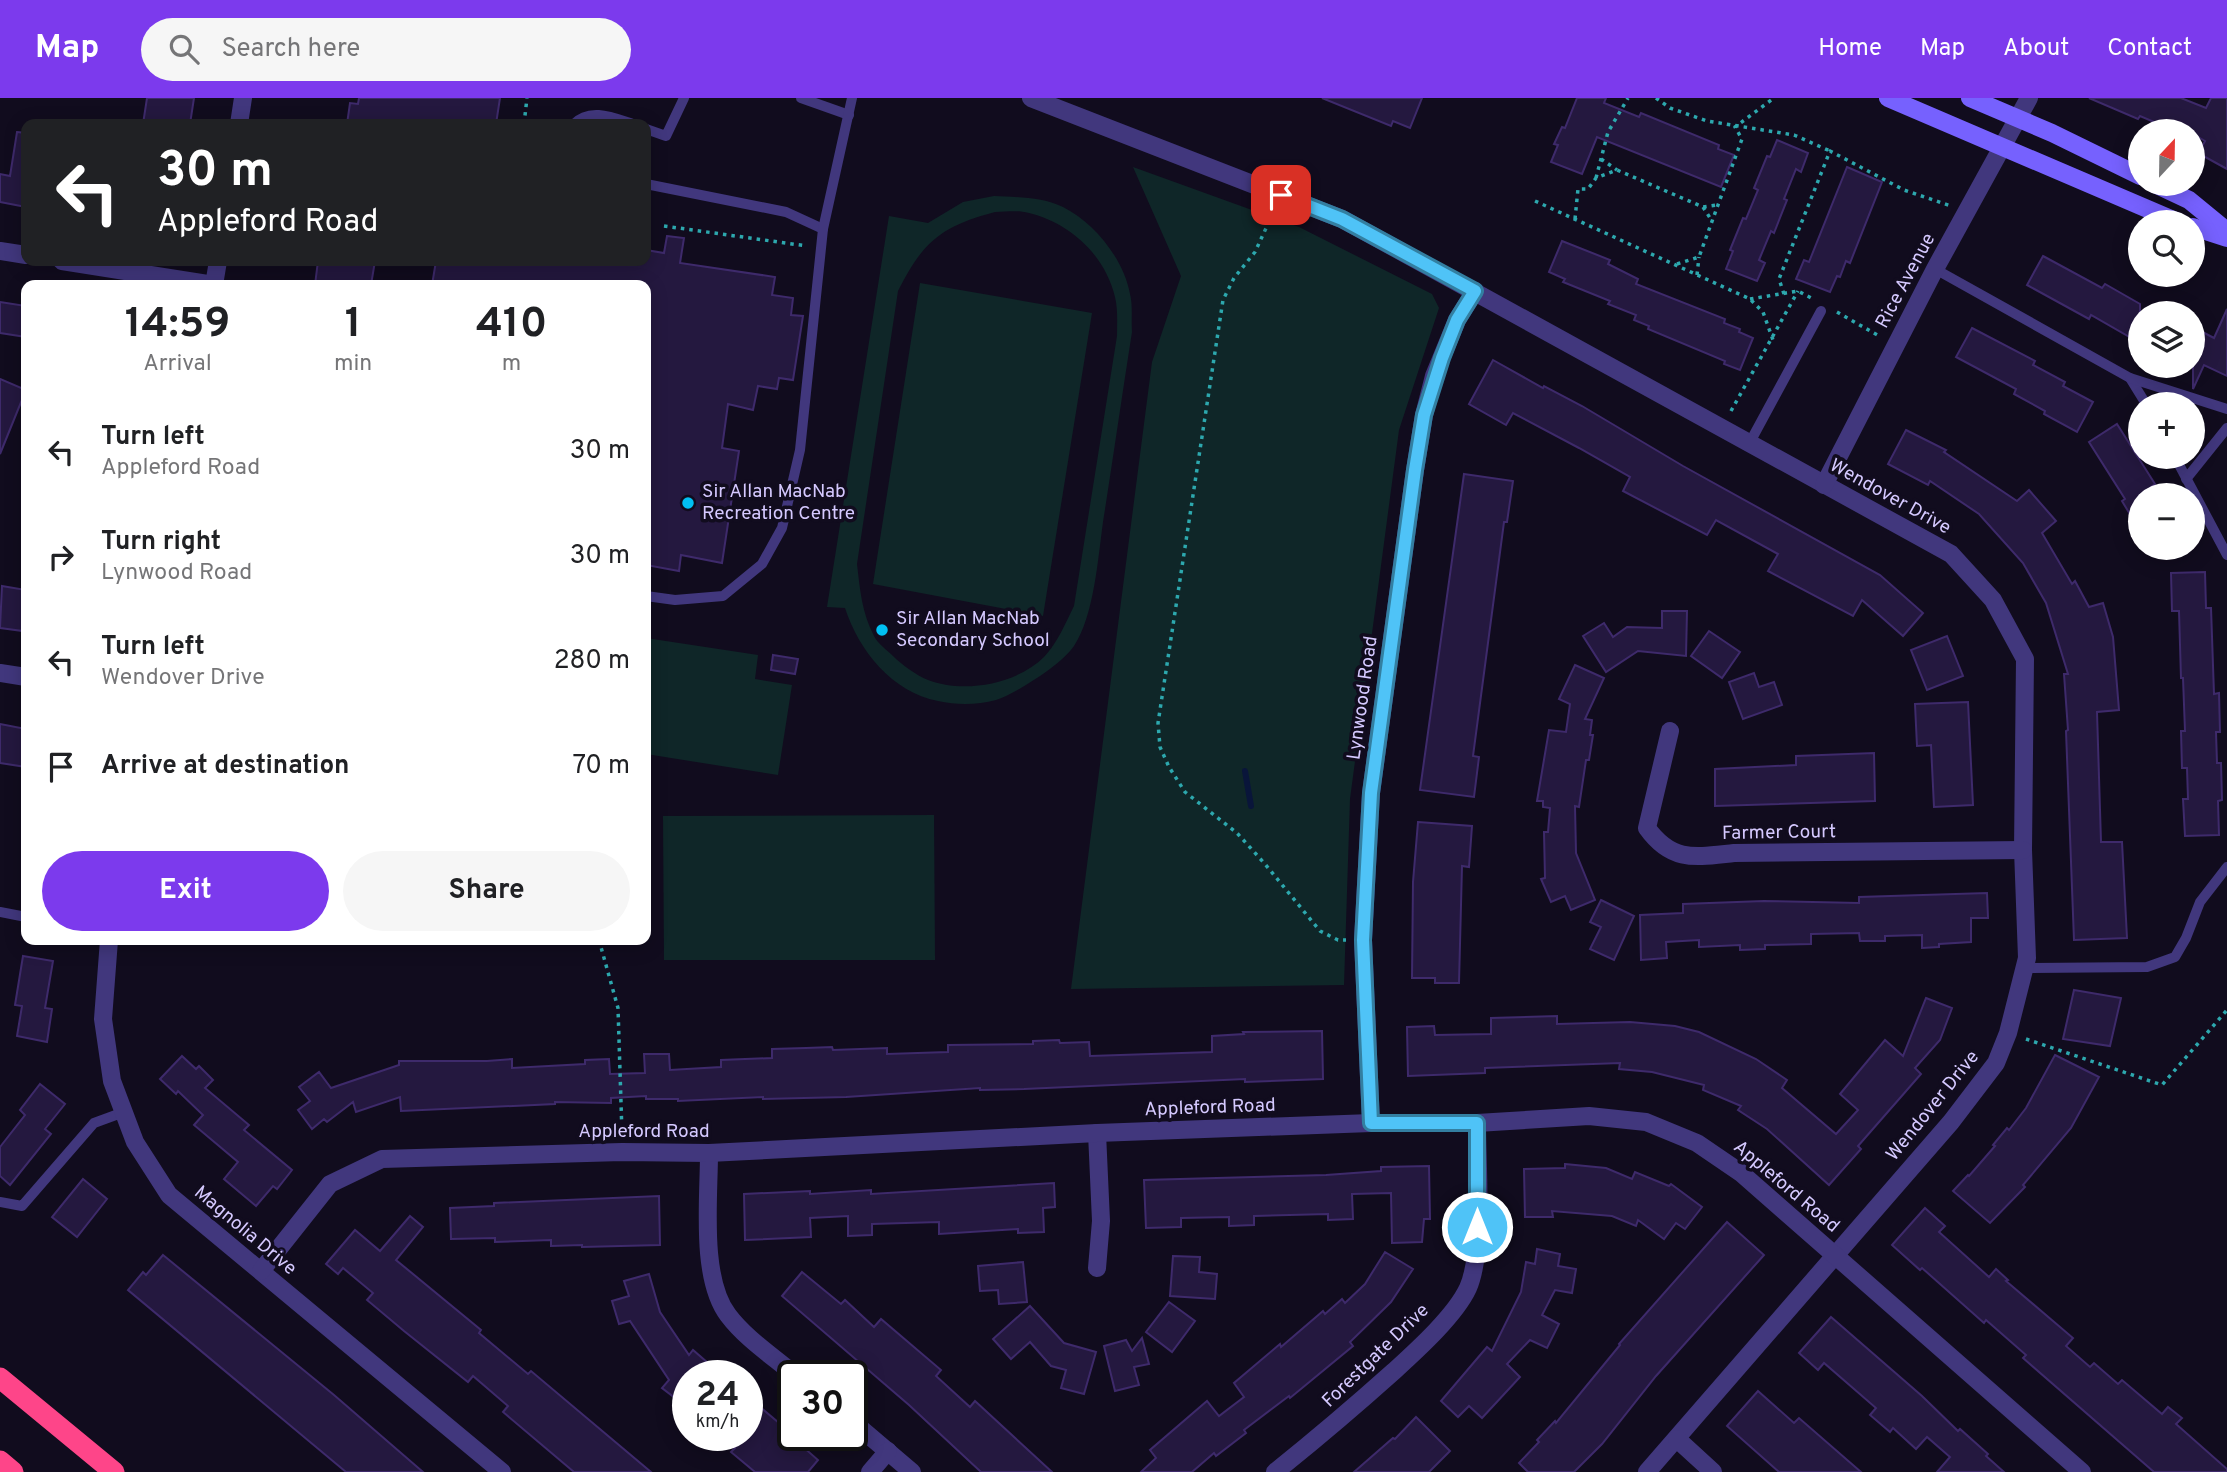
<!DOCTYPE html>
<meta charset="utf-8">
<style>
:root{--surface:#fff;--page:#f6f6f6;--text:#202124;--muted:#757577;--accent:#7c3aed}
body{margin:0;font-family:Overpass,sans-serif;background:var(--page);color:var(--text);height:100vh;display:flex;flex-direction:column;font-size:26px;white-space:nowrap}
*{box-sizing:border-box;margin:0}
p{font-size:23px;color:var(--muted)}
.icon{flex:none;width:38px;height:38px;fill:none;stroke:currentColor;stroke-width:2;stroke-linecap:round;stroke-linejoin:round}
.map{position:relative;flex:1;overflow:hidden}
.side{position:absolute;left:21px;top:182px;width:630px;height:665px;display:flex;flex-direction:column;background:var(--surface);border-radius:14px;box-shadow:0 4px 18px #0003}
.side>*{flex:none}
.top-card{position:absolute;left:21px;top:21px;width:630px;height:147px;border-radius:14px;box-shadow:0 4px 18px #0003;background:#202124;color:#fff;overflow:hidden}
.needle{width:46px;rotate:22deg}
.tools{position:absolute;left:2128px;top:21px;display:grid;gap:14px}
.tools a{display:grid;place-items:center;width:77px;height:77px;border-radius:50%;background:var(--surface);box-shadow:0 4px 18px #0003;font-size:35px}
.speed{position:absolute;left:672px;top:1262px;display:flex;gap:14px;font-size:35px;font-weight:700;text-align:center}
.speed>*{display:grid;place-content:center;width:91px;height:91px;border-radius:50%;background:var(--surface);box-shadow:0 4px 18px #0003;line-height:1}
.speed small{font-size:18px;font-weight:400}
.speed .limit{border:4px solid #111;border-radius:10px;background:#fff;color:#111}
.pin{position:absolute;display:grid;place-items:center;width:60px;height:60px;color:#fff;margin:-30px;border-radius:14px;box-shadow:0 4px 10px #0006}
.me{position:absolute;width:77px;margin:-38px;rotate:0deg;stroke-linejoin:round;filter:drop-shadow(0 0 5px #0008)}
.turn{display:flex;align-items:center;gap:24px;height:147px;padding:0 21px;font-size:32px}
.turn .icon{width:91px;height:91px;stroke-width:2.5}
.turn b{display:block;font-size:49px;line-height:60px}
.eta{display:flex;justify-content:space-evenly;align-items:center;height:119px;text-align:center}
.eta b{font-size:42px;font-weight:700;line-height:49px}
.button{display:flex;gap:14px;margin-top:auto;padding:14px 21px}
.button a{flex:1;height:80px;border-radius:42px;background:var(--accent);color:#fff;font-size:28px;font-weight:700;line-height:80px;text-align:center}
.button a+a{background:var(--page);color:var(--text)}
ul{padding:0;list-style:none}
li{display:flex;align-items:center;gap:21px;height:105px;padding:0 21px}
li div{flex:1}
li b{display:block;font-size:26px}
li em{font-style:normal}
header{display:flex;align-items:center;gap:42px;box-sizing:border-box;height:98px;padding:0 35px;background:var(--accent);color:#fff}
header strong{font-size:33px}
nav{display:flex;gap:38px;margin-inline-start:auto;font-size:24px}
.search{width:490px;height:63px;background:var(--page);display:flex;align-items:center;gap:18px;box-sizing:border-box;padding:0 24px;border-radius:38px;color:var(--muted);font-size:26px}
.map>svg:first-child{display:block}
</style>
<header>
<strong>Map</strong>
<div class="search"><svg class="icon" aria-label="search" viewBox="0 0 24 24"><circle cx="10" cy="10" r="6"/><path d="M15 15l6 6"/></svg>Search here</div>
<nav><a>Home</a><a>Map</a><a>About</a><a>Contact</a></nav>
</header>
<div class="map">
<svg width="2227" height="1374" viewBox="0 0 2227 1374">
<rect width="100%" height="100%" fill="#110c1e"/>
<g fill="#0f2628" fill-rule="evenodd">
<path d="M1133,69L1299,129L1432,196L1439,210L1399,332L1350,701L1344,887L1071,891L1152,264L1181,178Z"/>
<path d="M994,98C1016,99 1043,99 1063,109C1095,125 1124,162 1130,196C1133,208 1131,222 1132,234C1122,297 1113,361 1103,424C1098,460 1094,518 1074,548C1062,566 1017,595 996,602C977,607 957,607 938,603C892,594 859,553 845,510L827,509L889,118L928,125L963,104ZM995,114C1006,114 1018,112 1029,115C1070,125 1105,157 1115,199C1118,211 1117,226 1117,238L1074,508C1065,526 1058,544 1044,559C1017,586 964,596 928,582C916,577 902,567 893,558C887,552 878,546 874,538C862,515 860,492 857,466L898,193C923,143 942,128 995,114Z"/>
<path d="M920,185L1092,215L1043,518L873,486Z"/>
<path d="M646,540L758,557L755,581L792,587L778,677L646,656Z"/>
<path d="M934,717L935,862H664L663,718Z"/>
</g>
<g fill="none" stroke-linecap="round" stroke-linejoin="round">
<path stroke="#09153a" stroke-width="6" d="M1245,673L1251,708"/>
</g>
<g fill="#24183f" stroke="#3e2a6b" stroke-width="2">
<path d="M147,0H194L190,26H143Z"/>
<path d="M359,0H500L496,26H347L350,5L358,6Z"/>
<path d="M1322,0H1422L1410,30L1393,23L1391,28Z"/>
<path d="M1577,0H1606L1604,5L1639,19L1641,15L1719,47L1718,51L1734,57L1721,89L1597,39L1582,76L1551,64L1558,47L1554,46L1562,29L1565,30Z"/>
<path d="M2089,0H2181L2206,10L2211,0H2227V71L2198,55L2205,43L2193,36V33H2187L2175,26L2173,32L2140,18L2138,21Z"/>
<path d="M17,34L26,35V109L0,104V76L10,78Z"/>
<path d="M1777,42L1808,55L1801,74L1796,71L1784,101L1787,102L1774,135L1771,133L1759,162L1765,165L1757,183L1726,171L1733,153L1730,152L1743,120L1746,121L1758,92L1754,90L1767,58L1770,59Z"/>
<path d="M1847,69L1882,84L1850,165L1846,163L1840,179L1837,178L1830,194L1796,181L1804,162L1809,164Z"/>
<path d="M667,138L684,140L680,165L775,179L772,197L793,200L791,217L803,218L793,282L779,280L777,291L758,288L753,312L728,306L722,350L739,353L722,465L681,457L679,473L646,467V187H432L436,163H646V152L664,155Z"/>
<path d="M1562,143L1610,162L1608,166L1638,181L1636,186L1725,221L1724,225L1740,231L1739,234L1753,240L1740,272L1724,266L1725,263L1648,231L1649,228L1634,222L1636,217L1608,206L1610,203L1563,184L1565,181L1549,174Z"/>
<path d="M2043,158L2102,190L2105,186L2140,206V245L2091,217L2089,221L2027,187Z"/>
<path d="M318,163H375L371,187H315Z"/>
<path d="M0,204L26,208V239L0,235Z"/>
<path d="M2227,211V278L2204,267L2193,291V229L2214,240Z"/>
<path d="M1972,230L2035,263L2033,267L2065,284L2063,288L2093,304L2077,334L2044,316L2045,313L2014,296L2016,291L1956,259Z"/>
<path d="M1493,262L1543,290L1544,288L1582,308L1683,368L1880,477L1923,515L1903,538L1862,502L1853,518L1768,473L1778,456L1716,422L1707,437L1623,393L1630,379L1579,350L1513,315L1506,327L1469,306Z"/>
<path d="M0,281L26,292L0,356Z"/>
<path d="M2117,326L2155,386L2151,389L2156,397H2140V433L2122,403L2125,401L2089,344Z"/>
<path d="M1906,332L1946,352L1944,354L2017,403L2029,392L2056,423L2042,435L2072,486L2075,483L2089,509L2103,505L2113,539L2119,612L2097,614L2101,744H2122L2127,840L2074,842L2066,633L2068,632L2064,576H2068L2046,505L2023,465L1979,416L1930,383L1928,387L1888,366Z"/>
<path d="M1464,376L1513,383L1507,424H1504L1473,658L1479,659L1474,699L1420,692Z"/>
<path d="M2205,474L2206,510H2211L2214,596L2219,595L2220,634H2216L2217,665H2221L2222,702L2218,703L2219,737L2185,738L2183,701H2188L2187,670H2182L2181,633H2185L2183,580H2181L2179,513H2172L2171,475Z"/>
<path d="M2,488L26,492L23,533L0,530Z"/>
<path d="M1662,513H1687L1686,558L1638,553L1606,574L1583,538L1604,525L1613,539L1627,529L1662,530Z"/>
<path d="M1709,533L1740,554L1722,580L1691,558Z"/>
<path d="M1947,538L1963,578L1927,592L1911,552Z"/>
<path d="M773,557L798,561L795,576L771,572Z"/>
<path d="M1575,567L1604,580L1585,621L1592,622L1590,637H1593L1589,662H1586L1579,709L1575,708L1576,755L1595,802L1571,812L1565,798L1551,804L1541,781L1545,780L1544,734H1548L1550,710L1543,709V703H1537L1549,632L1566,634L1570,606L1559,601Z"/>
<path d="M1754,575L1759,589L1774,584L1782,607L1743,621L1729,584Z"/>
<path d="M1968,604L1973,707L1934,709L1931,647L1917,648L1915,606Z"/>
<path d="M0,626L26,631V669L0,665Z"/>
<path d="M1874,655L1875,703L1715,708V671L1796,667V658Z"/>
<path d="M1418,724L1472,728L1469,769L1462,768L1459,885H1435V880H1412L1413,784Z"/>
<path d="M1987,795L1988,820H1971V844L1939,846V849L1922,850V837L1885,838V843H1860L1859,835L1811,836V846L1765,847V851L1740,852V847L1699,849V842L1666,844L1667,860L1641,862L1640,817L1683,815V806L1764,803L1859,805V799Z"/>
<path d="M1601,802L1634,818L1614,862L1590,851L1601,829L1590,824Z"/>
<path d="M23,858L53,863L45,910L52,911L47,944L17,938L22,908L15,907Z"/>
<path d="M2074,892L2121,900L2110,948L2063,941Z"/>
<path d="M1926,900L1952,910L1940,942L1915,970L1921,976L1858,1048L1861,1051L1829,1087L1767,1031L1738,1012L1741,1008L1703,992L1704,987L1652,974L1619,971L1620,965L1485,970V975L1408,978L1407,929L1434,928L1435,937L1491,936V920L1557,918V926L1630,924L1675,928L1699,934L1756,961L1787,982L1782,990L1836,1036L1858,1012L1840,996L1885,942L1903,958Z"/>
<path d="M1322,933L1323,981L1245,984V981L1024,991L980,992V990L846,999L763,1001V999L678,1003V1001H646V998L611,1000V1005L555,1004V1006L401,1013L400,999L356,1014L353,1004L327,1024L324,1021L312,1031L298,1012L310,1003L299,989L319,974L331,990L399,967V963H487L512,961V970L585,966V962L609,961L610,976L645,975L644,956H669L670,972L721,969V962L772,960V951L806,950L832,949L833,952L887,950V956L948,954V947L1033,946V943L1059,942L1060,945L1089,944L1090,958L1212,954V938L1244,936L1243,934Z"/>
<path d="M2055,957L2099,979L2071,1030L2023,1087L2025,1089L1990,1125L1953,1093L1968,1077L1969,1078L1995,1048L1993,1047L2007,1030L2009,1032L2026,1010Z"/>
<path d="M182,958L196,971L199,968L213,982L205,990L249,1027L244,1032L292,1072L277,1091L273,1088L256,1108L224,1081L238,1064L194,1027L203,1017L178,993L176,996L160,981Z"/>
<path d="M40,986L65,1006L45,1031L51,1036L10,1087L0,1078V1049L25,1017L20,1012Z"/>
<path d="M1565,1066L1606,1070L1632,1081L1635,1074L1669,1088L1671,1086L1702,1109L1685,1131L1676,1125L1664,1141L1638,1122L1636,1128L1612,1118L1552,1113L1553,1119H1525L1524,1071L1565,1070Z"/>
<path d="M1429,1068L1430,1121H1424L1422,1144L1392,1145L1391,1095L1352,1096L1353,1121L1328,1122V1116L1254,1118V1127L1229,1128V1119L1181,1120V1129L1146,1130L1144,1082L1326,1077L1381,1073V1069Z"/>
<path d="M83,1081L107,1101L77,1139L52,1119Z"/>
<path d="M1054,1085L1055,1109L1043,1110L1044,1134L1018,1135V1131L939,1136V1124L872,1126V1137L848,1138V1118L810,1120L811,1139L745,1142L744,1096L810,1093V1096L871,1092V1096Z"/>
<path d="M659,1098L660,1147L582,1149V1147L551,1148V1142L495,1144V1140L451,1141L450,1110L494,1108V1105Z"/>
<path d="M1925,1110L1945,1128L1939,1134L1989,1179L1996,1171L2008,1182L2006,1183L2073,1240L2066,1248L2090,1269L2094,1265L2118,1286L2122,1282L2162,1316L2168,1309L2182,1320L2176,1326L2227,1371V1374H2154L2023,1260L2026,1257L1986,1222L1984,1225L1922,1170L1920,1172L1892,1147Z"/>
<path d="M410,1118L423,1129L396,1162L481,1232L479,1235L528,1276L531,1273L651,1374H574L503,1314L508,1308L473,1278L468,1284L404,1233L367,1202L373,1195L343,1170L338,1176L326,1166L355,1132L380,1153Z"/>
<path d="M1727,1124L1764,1157L1656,1278L1602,1346L1574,1374H1528L1519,1365L1539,1344L1537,1342L1555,1323L1556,1325L1620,1247L1619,1246Z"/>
<path d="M1537,1151L1560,1156L1558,1168L1576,1171L1572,1195L1555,1192L1542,1217L1559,1226L1547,1250L1530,1242L1507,1266L1520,1279L1482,1320L1469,1308L1458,1319L1441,1303L1487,1249L1492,1253L1521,1194L1526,1164L1535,1166Z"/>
<path d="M1385,1154L1413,1171L1391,1204L1350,1244L1353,1248L1290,1300L1289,1298L1244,1332L1246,1335L1216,1358L1214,1355L1192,1374H1141L1156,1360L1150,1352L1207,1303L1219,1318L1244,1299L1234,1285L1280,1246L1281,1249L1323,1213L1325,1216L1342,1201L1345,1205L1365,1186Z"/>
<path d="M163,1157L334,1297L423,1374H346L128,1192L143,1174L146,1177Z"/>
<path d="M1173,1158L1200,1159L1199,1174L1217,1176L1215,1201L1170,1198Z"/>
<path d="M1023,1164L1027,1204L999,1206L998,1192L980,1193L978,1168Z"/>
<path d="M802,1174L841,1206L845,1202L874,1229L881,1221L941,1272L936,1278L970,1309L975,1303L1052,1374H981L909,1307L782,1198Z"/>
<path d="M649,1176L660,1214L689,1257L693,1252L723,1278H688V1310L662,1290L669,1282L630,1223L619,1226L612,1203L629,1198L624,1183Z"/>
<path d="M1169,1204L1195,1223L1172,1254L1146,1234Z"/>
<path d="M1030,1208L1064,1245L1096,1254L1084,1296L1061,1290L1066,1272L1051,1268L1030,1244L1011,1261L993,1241Z"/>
<path d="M1831,1219L1922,1298L1958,1333L1960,1331L1988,1356L1986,1358L2004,1374H1937L1950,1359L1927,1339L1916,1351L1893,1330L1890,1334L1870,1317L1876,1310L1824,1265L1818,1272L1799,1255Z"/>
<path d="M1142,1240L1149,1266L1134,1269L1139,1287L1115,1293L1104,1248L1126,1242L1132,1253Z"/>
<path d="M1758,1293L1794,1325L1799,1320L1861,1374H1779L1727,1328Z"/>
<path d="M747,1298L804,1346L802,1348L818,1362L808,1374H755L731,1354L735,1350L718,1337H747Z"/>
<path d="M1416,1319L1450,1353L1429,1374H1354L1393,1340L1395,1341Z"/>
</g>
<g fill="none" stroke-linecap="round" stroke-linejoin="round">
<g stroke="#2da8ae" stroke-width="3.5" stroke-dasharray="3.5 5" stroke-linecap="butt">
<path d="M1656,0L1670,10L1707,23L1794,37L1830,53"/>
<path d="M524,26L527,0"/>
<path d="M1601,61L1617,72"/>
<path d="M1596,80L1608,34L1628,0"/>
<path d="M1535,103L1750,201L1763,214L1773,242"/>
<path d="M1703,109L1712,123"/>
<path d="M1273,115L1255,154L1234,180L1223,202L1158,625L1160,649L1169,669L1185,694L1237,735L1265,766L1320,833L1338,842H1346"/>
<path d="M1575,121L1578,91H1588L1596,80L1617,72L1703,109L1717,107"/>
<path d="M664,128L807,148"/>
<path d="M1677,166L1699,159L1742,41L1735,29L1774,0"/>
<path d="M1697,177L1699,159"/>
<path d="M1784,196L1779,181L1830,53L1904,92L1951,108"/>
<path d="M1750,201L1798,193L1815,202"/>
<path d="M1837,214L1879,238"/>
<path d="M1731,313L1798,193"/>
<path d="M599,842L618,910L622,1036"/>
<path d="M2026,941L2162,987L2227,912"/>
</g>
<g stroke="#41377d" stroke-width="10">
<path d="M801,0L849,17"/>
<path d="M574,26C590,9 614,20 633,26"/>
<path d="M646,31L666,38L684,0"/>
<path d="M646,86L786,114L823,131"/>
<path d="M1935,171L2130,280L2146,306"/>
<path d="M2130,280L2227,311"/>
<path d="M1749,346L1821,213"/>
<path d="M2175,359L2227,457"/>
<path d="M2186,381L2227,330"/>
<path d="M646,498L675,502L723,498L762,466L782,430L800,352L823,131L852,0"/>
<path d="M0,814L26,819"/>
<path d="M2025,870L2147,869L2175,859L2186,840L2200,804L2227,769"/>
<path d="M0,1104L22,1108L94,1025L124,1014"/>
</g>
<g stroke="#41377d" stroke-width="18">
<path d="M1031,0L1342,121L1951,456L1993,502L2025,561L2023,752L2027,860L2008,935L1996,965L1951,1024L1647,1374"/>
<path d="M239,26L243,0"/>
<path d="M0,153L26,157"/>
<path d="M62,163L214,187"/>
<path d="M214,187L218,163"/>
<path d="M1824,387L1935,171L2029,0"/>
<path d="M0,575L26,579"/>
<path d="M1670,633L1647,730C1672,765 1696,759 1734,755L2023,752"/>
<path d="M109,842L103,921L112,983L135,1044L169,1097L502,1374"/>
<path d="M1371,1025L1363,842L1371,695L1415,372L1424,317L1434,278L1457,222L1475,193"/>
<path d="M1097,1035L1101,1123L1097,1170"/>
<path d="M709,1055C709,1101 700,1180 728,1217C746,1241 774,1259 796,1278"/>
<path d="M261,1173L330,1086L382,1061L622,1054L709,1055L1097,1035L1371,1025H1477L1589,1018L1646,1024L1697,1045L1741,1075L2082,1374"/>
<path d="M852,1323L912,1374"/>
<path d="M1677,1341L1713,1374"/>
<path d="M870,1374L888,1353"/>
<path d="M1275,1374C1315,1342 1355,1308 1393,1274C1416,1253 1455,1218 1468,1190C1484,1154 1477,1068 1477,1025"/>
</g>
<g stroke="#7661fe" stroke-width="18">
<path d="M1888,0L2178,124"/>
<path d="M1970,0L2052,35L2140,78"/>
<path d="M2155,86L2189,102L2227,133"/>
<path d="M2193,129L2227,140"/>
</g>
<g stroke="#fe4589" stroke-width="21">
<path d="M0,1280L114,1374"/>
<path d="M0,1363L13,1374"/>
</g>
</g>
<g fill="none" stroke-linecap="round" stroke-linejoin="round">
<g stroke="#337fa1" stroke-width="18">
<path id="route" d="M1281,97L1342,121L1475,193L1457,222L1442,260L1424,317L1415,372L1371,695L1363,842L1371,1025H1477V1129"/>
</g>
<use href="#route" stroke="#4fc3f7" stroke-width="12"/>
</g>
<g fill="#01c0f3" stroke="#110c1e" stroke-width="2.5">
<circle cx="688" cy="405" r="7"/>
<circle cx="882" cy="532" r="7"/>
</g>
<g text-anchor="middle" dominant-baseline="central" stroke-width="7" stroke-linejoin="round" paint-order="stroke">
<g font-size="19" fill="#d5c9ff" stroke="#110c1e">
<text transform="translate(1906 183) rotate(-62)">Rice Avenue</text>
<text transform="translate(1890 399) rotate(29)">Wendover Drive</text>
<text transform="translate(1363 600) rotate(-82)">Lynwood Road</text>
<text transform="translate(1779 735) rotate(-1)">Farmer Court</text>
<text transform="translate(1933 1008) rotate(-51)">Wendover Drive</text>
<text transform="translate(1210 1010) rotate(-2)">Appleford Road</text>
<text x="644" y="1034">Appleford Road</text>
<text transform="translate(1786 1089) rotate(40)">Appleford Road</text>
<text transform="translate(245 1133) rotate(40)">Magnolia Drive</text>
<text transform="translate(1376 1258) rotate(-44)">Forestgate Drive</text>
</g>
<g font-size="19" fill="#d5c9ff" stroke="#110c1e" text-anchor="start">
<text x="702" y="394">Sir Allan MacNab<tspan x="702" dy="22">Recreation Centre</tspan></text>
<text x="896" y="521">Sir Allan MacNab<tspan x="896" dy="22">Secondary School</tspan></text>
</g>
</g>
</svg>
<div class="tools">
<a><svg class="needle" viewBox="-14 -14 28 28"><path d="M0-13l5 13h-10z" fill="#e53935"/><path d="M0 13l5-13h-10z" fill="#757577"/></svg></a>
<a><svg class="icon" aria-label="search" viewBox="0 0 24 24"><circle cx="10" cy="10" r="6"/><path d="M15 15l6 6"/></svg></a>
<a><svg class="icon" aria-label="layers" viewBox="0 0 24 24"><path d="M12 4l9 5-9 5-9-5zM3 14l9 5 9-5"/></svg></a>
<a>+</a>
<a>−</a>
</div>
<div class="speed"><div>24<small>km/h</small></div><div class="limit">30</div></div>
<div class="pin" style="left:1281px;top:97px;background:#d93025"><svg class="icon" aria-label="arrive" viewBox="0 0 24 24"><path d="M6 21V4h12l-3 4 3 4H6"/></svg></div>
<svg class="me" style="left:1477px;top:1129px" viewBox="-20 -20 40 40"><circle r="17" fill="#4fc3f7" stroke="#fff" stroke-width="3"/><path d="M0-11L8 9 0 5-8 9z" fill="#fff"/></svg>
<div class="top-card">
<div class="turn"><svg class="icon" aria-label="left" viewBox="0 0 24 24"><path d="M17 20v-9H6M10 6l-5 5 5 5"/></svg><div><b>30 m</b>Appleford Road</div></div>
</div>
<section class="side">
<div class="eta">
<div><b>14:59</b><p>Arrival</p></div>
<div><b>1</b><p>min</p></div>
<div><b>410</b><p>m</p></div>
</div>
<ul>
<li><svg class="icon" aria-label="left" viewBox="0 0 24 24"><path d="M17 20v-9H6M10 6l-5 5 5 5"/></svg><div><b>Turn left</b><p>Appleford Road</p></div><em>30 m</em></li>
<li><svg class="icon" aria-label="right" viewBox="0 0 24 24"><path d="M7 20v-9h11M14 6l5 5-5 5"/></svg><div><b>Turn right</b><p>Lynwood Road</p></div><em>30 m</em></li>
<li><svg class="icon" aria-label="left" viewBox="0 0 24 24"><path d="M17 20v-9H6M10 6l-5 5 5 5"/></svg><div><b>Turn left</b><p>Wendover Drive</p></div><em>280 m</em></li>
<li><svg class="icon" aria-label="arrive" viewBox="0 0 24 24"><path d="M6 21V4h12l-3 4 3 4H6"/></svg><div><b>Arrive at destination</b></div><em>70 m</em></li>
</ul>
<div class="button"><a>Exit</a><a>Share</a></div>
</section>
</div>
